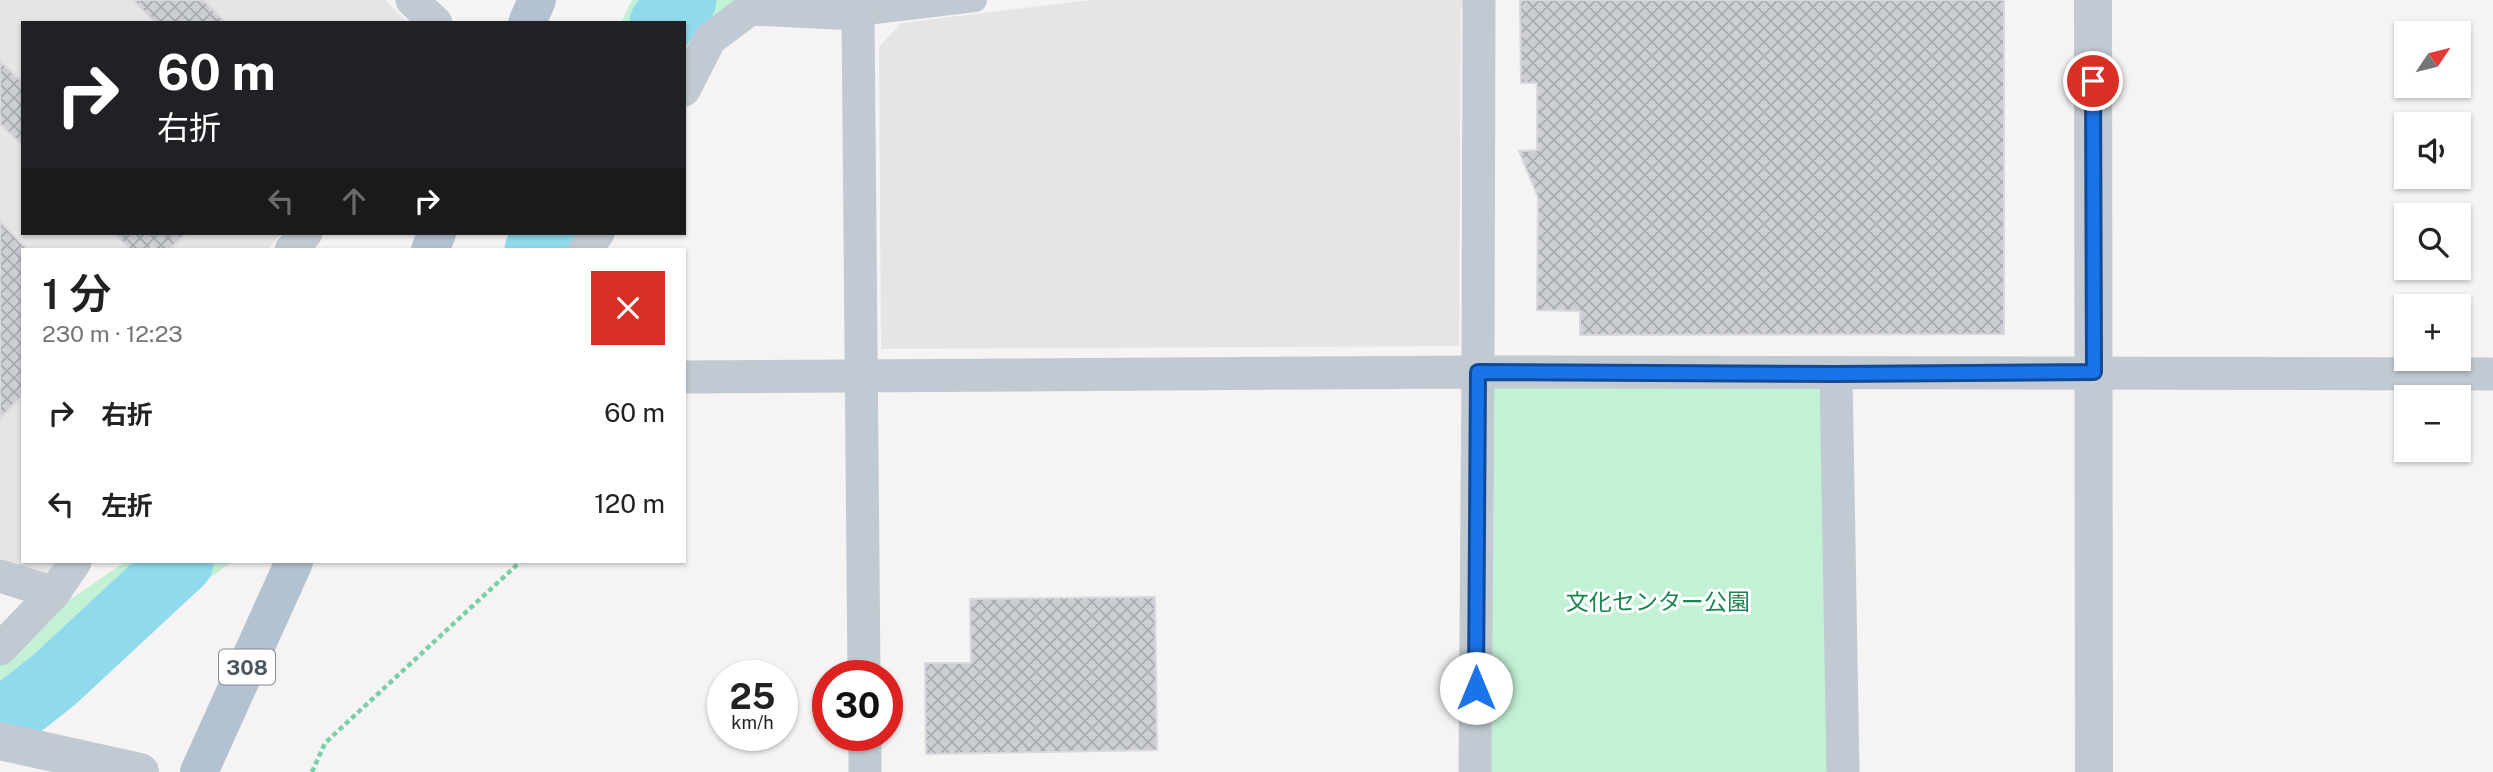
<!DOCTYPE html>
<html lang="ja">
<meta charset="utf-8">
<style>
:root{--surface:#fff;--page:#f2f2f2;--text:#222;--muted:#767676}
body{margin:0;font-family:"Public Sans","Noto Sans JP",sans-serif;background:var(--page);color:var(--text);height:100vh;display:flex;flex-direction:column;font-size:26px;white-space:nowrap}
*{box-sizing:border-box;margin:0}
p{font-size:23px;color:var(--muted)}
.icon{flex:none;width:38px;height:38px;fill:none;stroke:currentColor;stroke-width:2;stroke-linecap:round;stroke-linejoin:round}
.map{position:relative;flex:1;overflow:hidden}
.sheet{position:absolute;left:21px;top:248px;width:665px;height:315px;display:flex;flex-direction:column;background:var(--surface);border-radius:0px;box-shadow:0 2px 5px #0004}
.sheet>*{flex:none}
.banner{position:absolute;left:21px;top:21px;width:665px;height:214px;border-radius:0px;box-shadow:0 2px 5px #0004;background:#202124;color:#fff;overflow:hidden}
.needle{width:46px;rotate:55deg}
.fabs{position:absolute;left:2394px;top:21px;display:grid;gap:14px}
.fabs a{display:grid;place-items:center;width:77px;height:77px;border-radius:0px;background:var(--surface);box-shadow:0 2px 5px #0004;font-size:35px}
.speed{position:absolute;left:707px;top:660px;display:flex;gap:14px;font-size:35px;font-weight:700;text-align:center}
.speed>*{display:grid;place-content:center;width:91px;height:91px;border-radius:50%;background:var(--surface);box-shadow:0 2px 5px #0004;line-height:1}
.speed small{font-size:18px;font-weight:400}
.speed .limit{border:10px solid #d22;background:#fff;color:#111}
.pin{position:absolute;display:grid;place-items:center;width:60px;height:60px;color:#fff;margin:-30px;border:4px solid #fff;border-radius:50%;box-shadow:0 2px 7px #0007}
.me{position:absolute;width:77px;margin:-38px;rotate:0deg;stroke-linejoin:round;filter:drop-shadow(0 0 5px #0008)}
.turn{display:flex;align-items:center;gap:24px;height:147px;padding:0 21px;font-size:32px}
.turn .icon{width:91px;height:91px;stroke-width:2.5}
.turn b{display:block;font-size:49px;line-height:60px}
.lanes{display:flex;align-items:center;height:66px;padding:0 21px;background:#0003;justify-content:center;gap:35px;direction:ltr}
.lanes .off{opacity:.35}
.round{display:grid;place-items:center;flex:none;width:74px;height:74px;border-radius:0px;background:var(--page)}
.overview{display:flex;align-items:center;justify-content:space-between;height:119px;padding:0 21px}
h1{font-size:42px;font-weight:600;line-height:52px}
ul{padding:0;list-style:none}
li{display:flex;align-items:center;gap:21px;height:91px;padding:0 21px}
li div{flex:1}
li b{display:block;font-size:26px}
li em{font-style:normal}
.map>svg:first-child{display:block}
</style>
<div class="map">
<svg width="2493" height="772" viewBox="0 0 2493 772">
<defs>
<pattern id="building-cross-hatch" width="8" height="8" patternUnits="userSpaceOnUse" patternTransform="scale(1.75)"><rect width="8" height="8" fill="#cdcfd5"/><path d="M0 0l8 8M0 8l8-8" fill="none" stroke="#a8abb0"/></pattern>
</defs>
<rect width="100%" height="100%" fill="#f5f3f3"/>
<g fill="#e6e4e5">
<path d="M0,0H385L409,23H23V233H282L267,250H23V562H57L48,575L0,560Z"/>
<path d="M1091,0H1470L1461,9L1459,346L881,349L879,47L901,23Z"/>
</g>
<g fill="#c3f1d5">
<path d="M632,0H748L684,74V23H621Z"/>
<path d="M517,233H588L575,250H506Z"/>
<path d="M1825,384L1833,772H1487L1489,385Z"/>
<path d="M125,562H231L29,715L0,709V654L21,633Z"/>
</g>
<g fill="none" stroke-linecap="round" stroke-linejoin="round">
<g stroke="#90daee" stroke-width="65">
<path d="M662,23L684,0"/>
<path d="M537,250L546,233"/>
<path d="M12,713L54,680L181,562"/>
</g>
</g>
<g fill="url(#building-cross-hatch)" stroke="#d7d9de" stroke-width="2">
<path d="M133,0H203L226,23H156Z"/>
<path d="M1520,0H2004V334L1580,335V311L1537,310L1538,197L1519,151L1537,150V83H1521Z"/>
<path d="M0,61L23,83V146L0,124Z"/>
<path d="M0,222L28,250H23V395L0,418Z"/>
<path d="M113,233H185V234L169,250H157L152,246L148,250H131Z"/>
<path d="M1155,597L1157,750L926,754L925,663H971L970,599Z"/>
</g>
<g fill="none" stroke-linecap="round" stroke-linejoin="round">
<path stroke="#7ad0a6" stroke-width="4.5" stroke-dasharray="5 3.5" stroke-linecap="butt" d="M312,772L325,743L520,562"/>
<path stroke="#c1cad2" stroke-width="24" d="M858,14L975,0"/>
<g stroke="#c1cad2" stroke-width="33">
<path d="M412,0L436,23"/>
<path d="M860,0L858,14L864,676"/>
<path d="M1479,0L1478,372L2493,374"/>
<path d="M684,90L710,39L750,9L858,14"/>
<path d="M291,250L306,233"/>
<path d="M585,250L598,233"/>
<path d="M1836,374L1843,772"/>
<path d="M684,377L1478,372L1475,772"/>
<path d="M0,576L54,593"/>
<path d="M0,649L54,593L75,562"/>
<path d="M865,735V772"/>
</g>
<g stroke="#c1cad2" stroke-width="38">
<path d="M2093,0L2094,772"/>
<path d="M0,741L140,772"/>
</g>
<g stroke="#b3c2d1" stroke-width="38">
<path d="M527,23L537,0"/>
<path d="M430,250L437,233"/>
<path d="M199,772L294,562"/>
</g>
</g>
<g fill="none" stroke-linecap="round" stroke-linejoin="round">
<g stroke="#114b97" stroke-width="18">
<path id="route" d="M1476,688L1478,372L1836,374L2094,372L2093,81"/>
</g>
<use href="#route" stroke="#1a73e8" stroke-width="12"/>
</g>
<g text-anchor="middle" dominant-baseline="central" stroke-width="6" stroke-linejoin="round" paint-order="stroke">
<rect fill="#fff" stroke="#808990" stroke-width="2" x="219" y="649.5" width="56" height="35" rx="5"/>
<g font-size="21" font-weight="bold" fill="#4a5661">
<text x="247" y="667">308</text>
</g>
<g font-size="23" fill="#17864f" stroke="#fff">
<text x="1658" y="601">文化センター公園</text>
</g>
</g>
</svg>
<div class="fabs">
<a><svg class="needle" viewBox="-14 -14 28 28"><path d="M0-13l5 13h-10z" fill="#e53935"/><path d="M0 13l5-13h-10z" fill="#767676"/></svg></a>
<a><svg class="icon" aria-label="sound" viewBox="0 0 24 24"><path d="M4 9h4l5-4v14l-5-4H4zM17 9q2 3 0 6"/></svg></a>
<a><svg class="icon" aria-label="search" viewBox="0 0 24 24"><circle cx="10" cy="10" r="6"/><path d="M15 15l6 6"/></svg></a>
<a>+</a>
<a>−</a>
</div>
<div class="speed"><div>25<small>km/h</small></div><div class="limit">30</div></div>
<div class="pin" style="left:2093px;top:81px;background:#d93025"><svg class="icon" aria-label="arrive" viewBox="0 0 24 24"><path d="M6 21V4h12l-3 4 3 4H6"/></svg></div>
<svg class="me" style="left:1476px;top:688px" viewBox="-20 -20 40 40"><circle r="19" fill="#fff"/><path d="M0-13L10 11 0 6-10 11z" fill="#1a73e8"/></svg>
<div class="banner">
<div class="turn"><svg class="icon" aria-label="right" viewBox="0 0 24 24"><path d="M7 20v-9h11M14 6l5 5-5 5"/></svg><div><b>60 m</b>右折</div></div>
<div class="lanes"><svg class="icon off" aria-label="left" viewBox="0 0 24 24"><path d="M17 20v-9H6M10 6l-5 5 5 5"/></svg><svg class="icon off" aria-label="ahead" viewBox="0 0 24 24"><path d="M12 20V5M6 11l6-6 6 6"/></svg><svg class="icon" aria-label="right" viewBox="0 0 24 24"><path d="M7 20v-9h11M14 6l5 5-5 5"/></svg></div>
</div>
<section class="sheet">
<div class="overview"><div><h1>1 分</h1><p>230 m · 12:23</p></div><a class="round" style="background:#d93025;color:#fff"><svg class="icon" aria-label="close" viewBox="0 0 24 24"><path d="M6 6l12 12M18 6L6 18"/></svg></a></div>
<ul>
<li><svg class="icon" aria-label="right" viewBox="0 0 24 24"><path d="M7 20v-9h11M14 6l5 5-5 5"/></svg><div><b>右折</b></div><em>60 m</em></li>
<li><svg class="icon" aria-label="left" viewBox="0 0 24 24"><path d="M17 20v-9H6M10 6l-5 5 5 5"/></svg><div><b>左折</b></div><em>120 m</em></li>
</ul>
</section>
</div>
